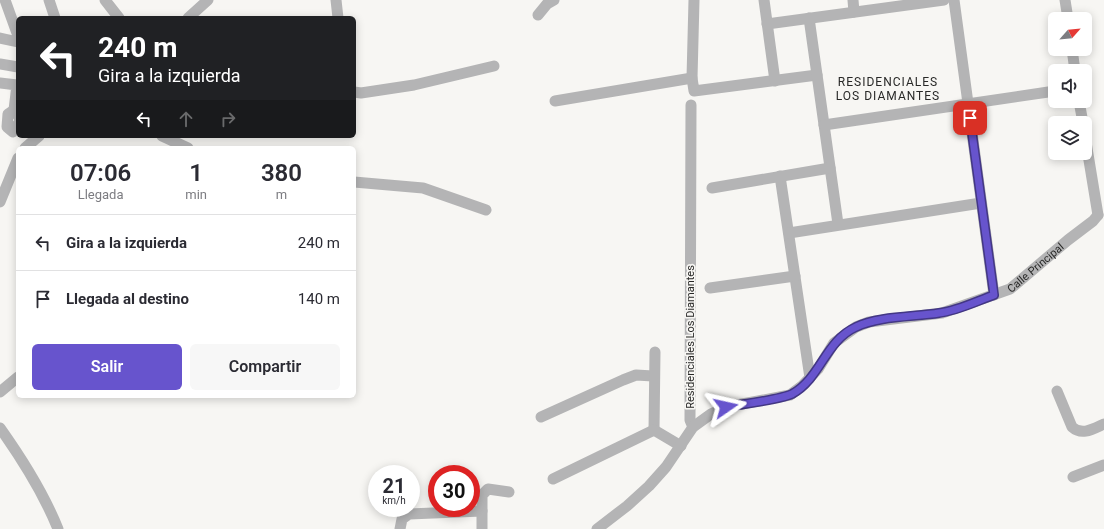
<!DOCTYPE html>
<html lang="es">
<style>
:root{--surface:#fff;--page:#f7f7f7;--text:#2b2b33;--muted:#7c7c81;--line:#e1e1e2;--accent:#6754cd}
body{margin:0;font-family:Roboto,sans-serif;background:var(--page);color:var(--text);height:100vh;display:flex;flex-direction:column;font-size:15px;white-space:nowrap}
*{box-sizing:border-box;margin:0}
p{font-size:13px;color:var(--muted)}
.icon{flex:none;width:22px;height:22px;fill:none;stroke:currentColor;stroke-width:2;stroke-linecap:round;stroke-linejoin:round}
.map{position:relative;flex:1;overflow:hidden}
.details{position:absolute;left:16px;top:146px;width:340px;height:252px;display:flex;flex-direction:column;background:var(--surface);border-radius:6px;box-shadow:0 2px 10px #0003}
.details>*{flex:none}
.guide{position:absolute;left:16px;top:16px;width:340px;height:122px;border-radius:6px;box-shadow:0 2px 10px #0003;background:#202124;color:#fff;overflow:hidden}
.needle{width:26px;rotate:63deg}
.buttons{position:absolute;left:1048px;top:12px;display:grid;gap:8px}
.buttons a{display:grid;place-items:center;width:44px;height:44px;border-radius:6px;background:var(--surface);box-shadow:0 2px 10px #0003;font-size:20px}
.speed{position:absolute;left:368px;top:465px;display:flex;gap:8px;font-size:20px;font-weight:700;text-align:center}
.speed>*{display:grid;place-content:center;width:52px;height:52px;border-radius:50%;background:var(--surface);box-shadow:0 2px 10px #0003;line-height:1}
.speed small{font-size:10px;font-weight:400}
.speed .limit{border:6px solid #d22;background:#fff;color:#111}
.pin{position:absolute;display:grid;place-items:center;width:34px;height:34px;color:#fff;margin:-17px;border-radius:8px;box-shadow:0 2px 6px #0006}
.me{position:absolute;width:44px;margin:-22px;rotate:79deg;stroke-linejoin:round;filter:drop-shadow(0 0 3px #0008)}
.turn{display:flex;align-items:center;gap:14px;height:84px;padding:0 16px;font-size:18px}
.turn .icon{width:52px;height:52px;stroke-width:2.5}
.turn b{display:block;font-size:28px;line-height:34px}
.lanes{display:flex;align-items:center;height:38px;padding:0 16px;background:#0003;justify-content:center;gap:20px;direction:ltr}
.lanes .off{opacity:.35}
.eta{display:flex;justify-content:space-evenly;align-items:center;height:68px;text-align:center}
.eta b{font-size:24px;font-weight:600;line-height:28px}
.button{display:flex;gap:8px;margin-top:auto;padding:8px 16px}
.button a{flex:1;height:46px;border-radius:6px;background:var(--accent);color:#fff;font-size:16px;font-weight:600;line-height:46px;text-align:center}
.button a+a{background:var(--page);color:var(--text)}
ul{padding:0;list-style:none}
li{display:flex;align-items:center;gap:12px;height:56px;padding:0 16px;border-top:1px solid var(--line)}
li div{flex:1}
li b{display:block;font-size:15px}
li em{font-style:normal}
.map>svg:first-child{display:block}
</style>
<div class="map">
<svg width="1104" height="529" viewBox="0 0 1104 529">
<rect width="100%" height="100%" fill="#f7f6f3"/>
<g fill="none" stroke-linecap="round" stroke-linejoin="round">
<g stroke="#b4b4b5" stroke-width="11">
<path d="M5,0L18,36"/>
<path d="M49,0L55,18"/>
<path d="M105,0L119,18"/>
<path d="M336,0L338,18"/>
<path d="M694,0L692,78L694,91L817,75"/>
<path d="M764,0L775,81"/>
<path d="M853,0L854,12"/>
<path d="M954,0L994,295"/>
<path d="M1065,0L1068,19"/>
<path d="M538,15L547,4L554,0"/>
<path d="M188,18L208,0"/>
<path d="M809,18L838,224"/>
<path d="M767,24L944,0"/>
<path d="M0,38L18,42"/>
<path d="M1072,49L1075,71"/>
<path d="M0,64L18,67"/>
<path d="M0,83L17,85L14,110L18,116"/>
<path d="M354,92L361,93L414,85L494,66"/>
<path d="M555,101L692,78"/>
<path d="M1079,101L1083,123"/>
<path d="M691,105L690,420L693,427"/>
<path d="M14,110L8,114L7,127L13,132L18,124"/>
<path d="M824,125L1055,91"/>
<path d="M162,136L188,148"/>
<path d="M1085,136L1098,215"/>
<path d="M25,148L39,136"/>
<path d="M780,176L810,378"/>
<path d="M354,182L423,188L486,210"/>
<path d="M712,188L830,168"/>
<path d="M0,202L18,158"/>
<path d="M789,233L981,203"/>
<path d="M710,288L795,276"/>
<path d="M1057,391L1072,427C1082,436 1093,429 1104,424"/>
<path d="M0,392L18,377"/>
<path d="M541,417L623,380L636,375L653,376"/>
<path d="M0,428C22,459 44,494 58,529"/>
<path d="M654,430L655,352"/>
<path d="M1073,477L1104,465"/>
<path d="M553,479L654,430L681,446"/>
<path d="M400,529L402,519L409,514L482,511"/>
<path d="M482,529V495L488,489L509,492"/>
<path id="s1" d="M597,529L627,506L649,486L666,467L693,427L711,414L726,407L790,395L802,386L818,369L834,343L856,327L869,322L942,313L1010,289L1068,240L1093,221L1098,215"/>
</g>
</g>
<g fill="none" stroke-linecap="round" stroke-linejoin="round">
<g stroke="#433785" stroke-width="10">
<path id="route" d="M726,407C742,404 779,400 792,394C821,378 825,341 856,327C878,316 914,317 939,313C957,311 977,301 994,295L970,118"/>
</g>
<use href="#route" stroke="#6754cd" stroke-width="7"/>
</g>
<g text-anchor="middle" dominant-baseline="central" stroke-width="3.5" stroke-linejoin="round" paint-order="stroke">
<g font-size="11" fill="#282827" stroke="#f7f6f3">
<text stroke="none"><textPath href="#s1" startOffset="534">Calle Principal</textPath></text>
<text transform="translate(690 337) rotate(-90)">Residenciales Los Diamantes</text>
</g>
<g font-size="12" letter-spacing="1" fill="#282827" stroke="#f7f6f3">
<text x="888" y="82">RESIDENCIALES<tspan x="888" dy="14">LOS DIAMANTES</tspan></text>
</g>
</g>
</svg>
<div class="buttons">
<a><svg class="needle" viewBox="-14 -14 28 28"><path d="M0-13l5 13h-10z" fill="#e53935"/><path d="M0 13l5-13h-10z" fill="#7c7c81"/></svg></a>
<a><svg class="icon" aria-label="sound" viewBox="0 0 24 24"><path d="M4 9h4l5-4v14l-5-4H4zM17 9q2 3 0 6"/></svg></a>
<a><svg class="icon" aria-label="layers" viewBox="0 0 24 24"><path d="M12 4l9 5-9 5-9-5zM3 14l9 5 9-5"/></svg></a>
</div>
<div class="speed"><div>21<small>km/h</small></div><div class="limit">30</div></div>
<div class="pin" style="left:970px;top:118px;background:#d93025"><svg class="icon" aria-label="arrive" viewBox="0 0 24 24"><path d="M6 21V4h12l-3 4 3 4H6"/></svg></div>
<svg class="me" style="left:726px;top:407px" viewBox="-20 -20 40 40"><path d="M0-17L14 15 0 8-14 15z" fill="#6754cd" stroke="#fff" stroke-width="4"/></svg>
<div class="guide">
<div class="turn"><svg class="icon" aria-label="left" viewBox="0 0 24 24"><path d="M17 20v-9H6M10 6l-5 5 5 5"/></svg><div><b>240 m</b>Gira a la izquierda</div></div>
<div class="lanes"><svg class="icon" aria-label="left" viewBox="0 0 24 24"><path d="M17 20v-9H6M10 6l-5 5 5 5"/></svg><svg class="icon off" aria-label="ahead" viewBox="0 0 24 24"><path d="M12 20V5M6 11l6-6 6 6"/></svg><svg class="icon off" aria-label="right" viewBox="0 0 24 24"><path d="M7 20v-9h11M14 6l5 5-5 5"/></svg></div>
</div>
<section class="details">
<div class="eta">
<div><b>07:06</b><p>Llegada</p></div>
<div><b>1</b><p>min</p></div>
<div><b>380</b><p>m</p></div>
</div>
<ul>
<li><svg class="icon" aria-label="left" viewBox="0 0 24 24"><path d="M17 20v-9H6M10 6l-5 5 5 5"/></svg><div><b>Gira a la izquierda</b></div><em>240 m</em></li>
<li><svg class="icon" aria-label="arrive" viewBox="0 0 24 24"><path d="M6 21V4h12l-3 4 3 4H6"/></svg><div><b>Llegada al destino</b></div><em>140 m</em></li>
</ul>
<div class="button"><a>Salir</a><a>Compartir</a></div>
</section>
</div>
